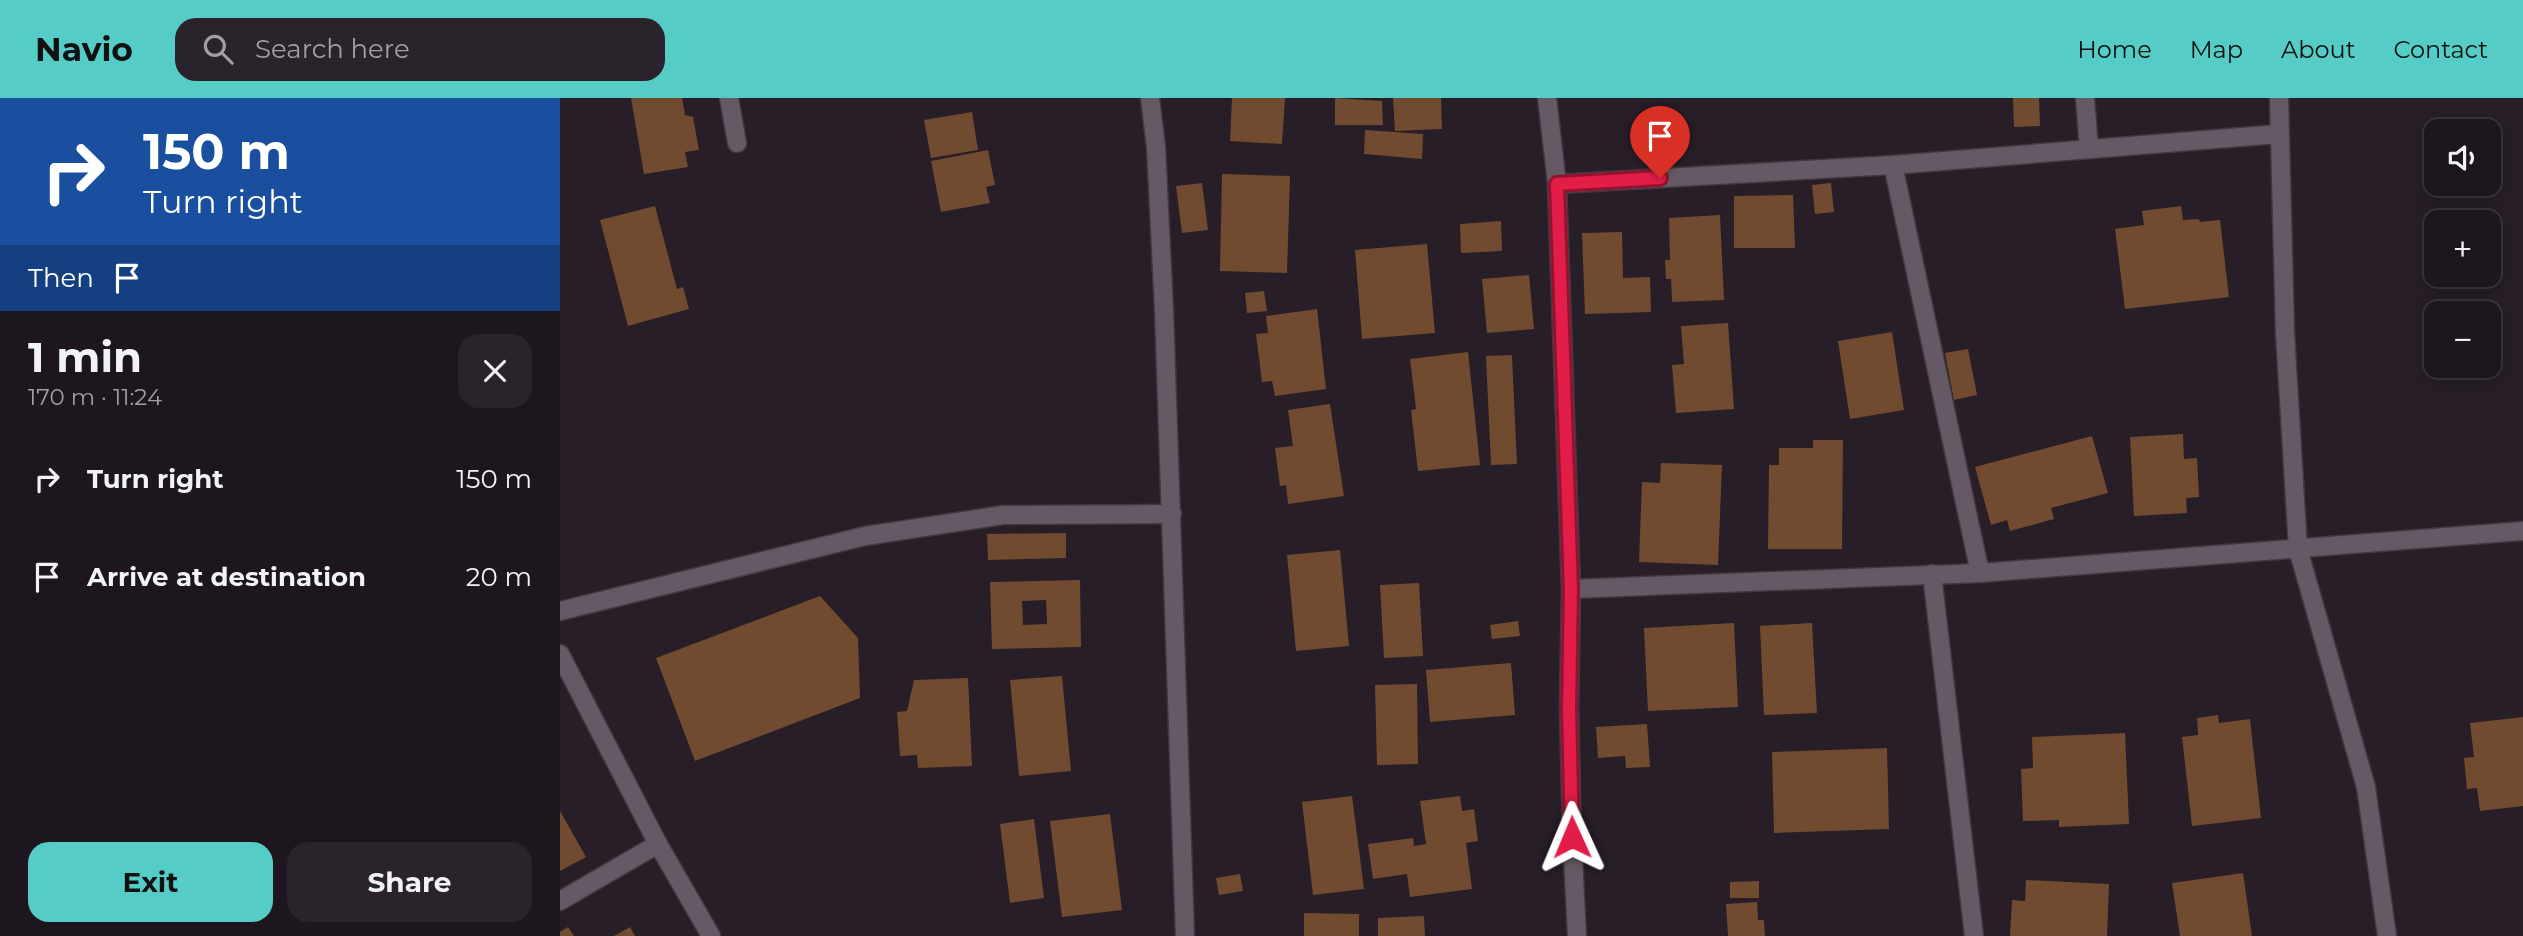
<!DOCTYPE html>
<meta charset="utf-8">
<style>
:root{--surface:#1d161e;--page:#2a232b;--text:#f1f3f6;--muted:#a09fa4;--line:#3b353c;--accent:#55cdc6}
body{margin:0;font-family:Montserrat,sans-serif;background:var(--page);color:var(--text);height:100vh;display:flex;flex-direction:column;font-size:26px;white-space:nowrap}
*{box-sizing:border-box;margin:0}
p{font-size:23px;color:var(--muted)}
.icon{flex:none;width:38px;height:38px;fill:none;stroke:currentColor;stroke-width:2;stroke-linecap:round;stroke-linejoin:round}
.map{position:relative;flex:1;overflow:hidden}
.side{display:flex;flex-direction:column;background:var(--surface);width:560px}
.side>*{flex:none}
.top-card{background:#1a4fa0;color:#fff;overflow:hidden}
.buttons{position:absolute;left:1864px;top:21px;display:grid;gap:14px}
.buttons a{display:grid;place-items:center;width:77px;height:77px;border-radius:14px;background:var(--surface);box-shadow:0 4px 18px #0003,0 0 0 2px var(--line);font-size:35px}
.pin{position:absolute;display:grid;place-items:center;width:60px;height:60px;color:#fff;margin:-72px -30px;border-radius:50% 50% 50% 0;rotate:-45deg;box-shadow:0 0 7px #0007}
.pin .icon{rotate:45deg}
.me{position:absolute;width:77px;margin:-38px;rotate:359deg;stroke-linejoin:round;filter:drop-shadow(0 0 5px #0008)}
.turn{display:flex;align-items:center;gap:24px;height:147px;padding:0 28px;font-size:32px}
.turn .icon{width:91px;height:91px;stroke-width:2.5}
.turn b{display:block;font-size:49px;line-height:60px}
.then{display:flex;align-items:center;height:66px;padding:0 28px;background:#0003;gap:14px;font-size:26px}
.round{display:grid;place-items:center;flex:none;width:74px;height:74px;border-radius:21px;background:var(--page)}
.summary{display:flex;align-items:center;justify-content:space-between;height:119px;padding:0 28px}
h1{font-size:42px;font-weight:700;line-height:52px}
.primary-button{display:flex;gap:14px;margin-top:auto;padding:14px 28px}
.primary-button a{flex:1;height:80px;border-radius:21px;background:var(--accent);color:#111;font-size:28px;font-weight:700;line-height:80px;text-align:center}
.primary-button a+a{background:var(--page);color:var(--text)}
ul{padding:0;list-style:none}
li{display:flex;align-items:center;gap:21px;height:98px;padding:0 28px}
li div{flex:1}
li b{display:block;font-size:26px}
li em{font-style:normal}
header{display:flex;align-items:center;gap:42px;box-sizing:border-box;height:98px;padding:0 35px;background:var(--accent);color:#111}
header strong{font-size:33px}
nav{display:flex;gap:38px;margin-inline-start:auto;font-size:24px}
.search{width:490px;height:63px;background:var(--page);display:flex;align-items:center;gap:18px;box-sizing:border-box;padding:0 24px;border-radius:21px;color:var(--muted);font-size:26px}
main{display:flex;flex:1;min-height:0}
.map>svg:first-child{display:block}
</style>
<header>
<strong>Navio</strong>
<div class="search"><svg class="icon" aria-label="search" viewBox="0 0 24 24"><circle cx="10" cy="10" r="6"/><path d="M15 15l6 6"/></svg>Search here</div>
<nav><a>Home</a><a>Map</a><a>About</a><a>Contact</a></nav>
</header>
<main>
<section class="side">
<div class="top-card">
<div class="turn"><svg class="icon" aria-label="right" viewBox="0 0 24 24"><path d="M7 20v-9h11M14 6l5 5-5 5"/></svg><div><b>150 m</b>Turn right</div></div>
<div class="then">Then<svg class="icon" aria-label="arrive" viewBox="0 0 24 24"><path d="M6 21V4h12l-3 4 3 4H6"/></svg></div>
</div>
<div class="summary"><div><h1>1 min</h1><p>170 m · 11:24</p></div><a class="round"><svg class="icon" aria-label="close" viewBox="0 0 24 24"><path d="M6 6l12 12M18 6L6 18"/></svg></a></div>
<ul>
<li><svg class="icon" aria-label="right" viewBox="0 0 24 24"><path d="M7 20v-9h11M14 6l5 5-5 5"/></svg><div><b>Turn right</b></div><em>150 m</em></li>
<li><svg class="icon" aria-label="arrive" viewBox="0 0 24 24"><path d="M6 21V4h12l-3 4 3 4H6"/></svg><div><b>Arrive at destination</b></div><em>20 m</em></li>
</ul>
<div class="primary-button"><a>Exit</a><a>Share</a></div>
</section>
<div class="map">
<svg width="1963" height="838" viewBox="0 0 1963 838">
<rect width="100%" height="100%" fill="#271e28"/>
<g fill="#714b2f" fill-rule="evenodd">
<path d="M71,0H122L125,17L133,19L139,52L125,54L128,69L84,76Z"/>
<path d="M672,0H725L722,46L670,43Z"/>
<path d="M775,0L822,3L823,27H775Z"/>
<path d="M833,0H881L882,31L835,33Z"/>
<path d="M1453,0H1479L1480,28L1454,29Z"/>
<path d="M412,14L418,52L371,60L364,22Z"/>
<path d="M805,32L863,36L862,61L804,56Z"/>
<path d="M428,52L435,87L426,89L430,105L381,114L371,63Z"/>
<path d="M662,76L730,78L727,175L660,173Z"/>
<path d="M642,85L648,132L622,135L616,88Z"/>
<path d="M1271,85L1274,114L1255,116L1252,87Z"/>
<path d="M1233,97L1235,150H1174V98Z"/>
<path d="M95,108L117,191L123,189L129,211L68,228L40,122Z"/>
<path d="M1621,108L1623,122L1639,121L1640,124L1660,122L1669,199L1565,211L1555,131L1584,127L1582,113Z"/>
<path d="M1160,117L1164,202L1112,204L1111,181H1106L1105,162H1110L1109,120Z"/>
<path d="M941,123L942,153L901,155L900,126Z"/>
<path d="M1062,134L1063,180L1090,179L1091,214L1025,216L1022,135Z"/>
<path d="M867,146L875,235L802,241L795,152Z"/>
<path d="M969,177L974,231L927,235L922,181Z"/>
<path d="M704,193L707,213L687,215L685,195Z"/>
<path d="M757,211L766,291L715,298L712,283L702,284L696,236L708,235L706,218Z"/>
<path d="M1168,225L1174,311L1116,315L1112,267L1124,266L1121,228Z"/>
<path d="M1332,234L1344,312L1290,321L1278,243Z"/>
<path d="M1408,251L1417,297L1394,302L1385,255Z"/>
<path d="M908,254L920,367L858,373L851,312L856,311L850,261Z"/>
<path d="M952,257L957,366L931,367L926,258Z"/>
<path d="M770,306L784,398L728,406L726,387L720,388L715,350L733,348L728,312Z"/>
<path d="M1623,336L1624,361L1637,360L1639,399L1626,400L1627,415L1574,418L1570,339Z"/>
<path d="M1532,338L1548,395L1491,410L1494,421L1450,433L1447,422L1431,427L1415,369Z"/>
<path d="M1253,342H1283L1282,451H1208L1209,367H1219V350H1253Z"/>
<path d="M1101,365L1162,367L1158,467L1079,464L1082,384L1100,385Z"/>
<path d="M506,435V460L428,462L427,436Z"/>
<path d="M780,452L789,548L736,553L727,457Z"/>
<path d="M520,482L521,549L432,551L430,484ZM486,502L487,526L463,527L462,503Z"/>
<path d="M859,485L863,558L824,560L820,487Z"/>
<path d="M260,498L298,540L300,600L135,663L96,560Z"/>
<path d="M958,523L960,538L932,541L930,527Z"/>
<path d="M1174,525L1178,609L1088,613L1084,530Z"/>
<path d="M1252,525L1257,615L1204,617L1200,528Z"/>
<path d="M951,565L955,617L870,624L866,572Z"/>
<path d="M502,578L511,673L459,678L450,582Z"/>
<path d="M408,580L412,668L358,670L357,657L340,658L337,614L347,613L354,582Z"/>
<path d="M857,586L858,666L817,667L815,587Z"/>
<path d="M1658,617L1659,625L1690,621L1701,720L1632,728L1622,639L1638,637L1637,620Z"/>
<path d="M1963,619V708L1920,713L1917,690L1907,691L1904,660L1914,659L1910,625Z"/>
<path d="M1087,626L1090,669L1066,670L1065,658L1038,660L1036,629Z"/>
<path d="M1565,635L1569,726L1499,729V722L1463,723L1461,671L1473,670L1472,639Z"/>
<path d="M1327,650L1329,731L1214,735L1212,654Z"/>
<path d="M792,698L804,791L753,797L742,704Z"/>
<path d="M900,698L902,713L914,711L918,743L906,745L912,791L850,799L847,776L813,781L808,746L853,740L854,748L866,746L860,703Z"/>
<path d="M0,713L26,759L0,773Z"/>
<path d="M550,716L562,812L502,819L490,723Z"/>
<path d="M474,721L484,800L450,805L440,726Z"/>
<path d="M1683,775L1692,838H1620L1612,785Z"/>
<path d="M680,776L683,793L659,797L656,780Z"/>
<path d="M1466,782L1549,786L1547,838H1450L1452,802L1465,803Z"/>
<path d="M1199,783V800H1170V784Z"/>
<path d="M1197,804L1198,822H1204L1205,838H1168L1166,806Z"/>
<path d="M744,815L799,816V838H744Z"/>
<path d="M864,818L865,838H818V820Z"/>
<path d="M8,829L14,838H0V834Z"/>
<path d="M70,829L75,838H54Z"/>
</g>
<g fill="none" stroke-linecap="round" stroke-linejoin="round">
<g stroke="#3f383f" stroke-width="21">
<g id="street">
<path d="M169,0L177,45"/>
<path d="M590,0L596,49L604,212L625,838"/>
<path d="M987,0L997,86L1011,491L1009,610L1012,739L1017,838"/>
<path d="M1525,0L1529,51"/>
<path d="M1719,0L1725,235L1738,451L1806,689L1827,838"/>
<path d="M1333,67L1420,475"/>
<path d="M997,86L1333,67L1719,36"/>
<path d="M1372,476L1414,838"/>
<path d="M1011,491L1420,475L1963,433"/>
<path d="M0,513L305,438L443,417L612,416"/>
<path d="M0,556L98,746L151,838"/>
<path d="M0,803L98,746"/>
</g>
</g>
<use href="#street" stroke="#645964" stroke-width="18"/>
</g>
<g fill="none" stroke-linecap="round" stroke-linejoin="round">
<g stroke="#92132f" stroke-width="18">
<path id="route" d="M1012,739L1009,610L1011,491L997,86L1100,80"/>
</g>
<use href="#route" stroke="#e11d48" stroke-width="12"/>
</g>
</svg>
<div class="buttons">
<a><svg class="icon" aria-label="sound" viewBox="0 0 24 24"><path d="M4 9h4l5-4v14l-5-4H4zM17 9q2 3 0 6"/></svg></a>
<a>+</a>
<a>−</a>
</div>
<div class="pin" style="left:1100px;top:80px;background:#d93025"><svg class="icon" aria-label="arrive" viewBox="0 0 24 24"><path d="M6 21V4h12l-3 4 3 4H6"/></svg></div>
<svg class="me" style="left:1012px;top:739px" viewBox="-20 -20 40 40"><path d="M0-17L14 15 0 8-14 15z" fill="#e11d48" stroke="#fff" stroke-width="4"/></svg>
</div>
</main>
